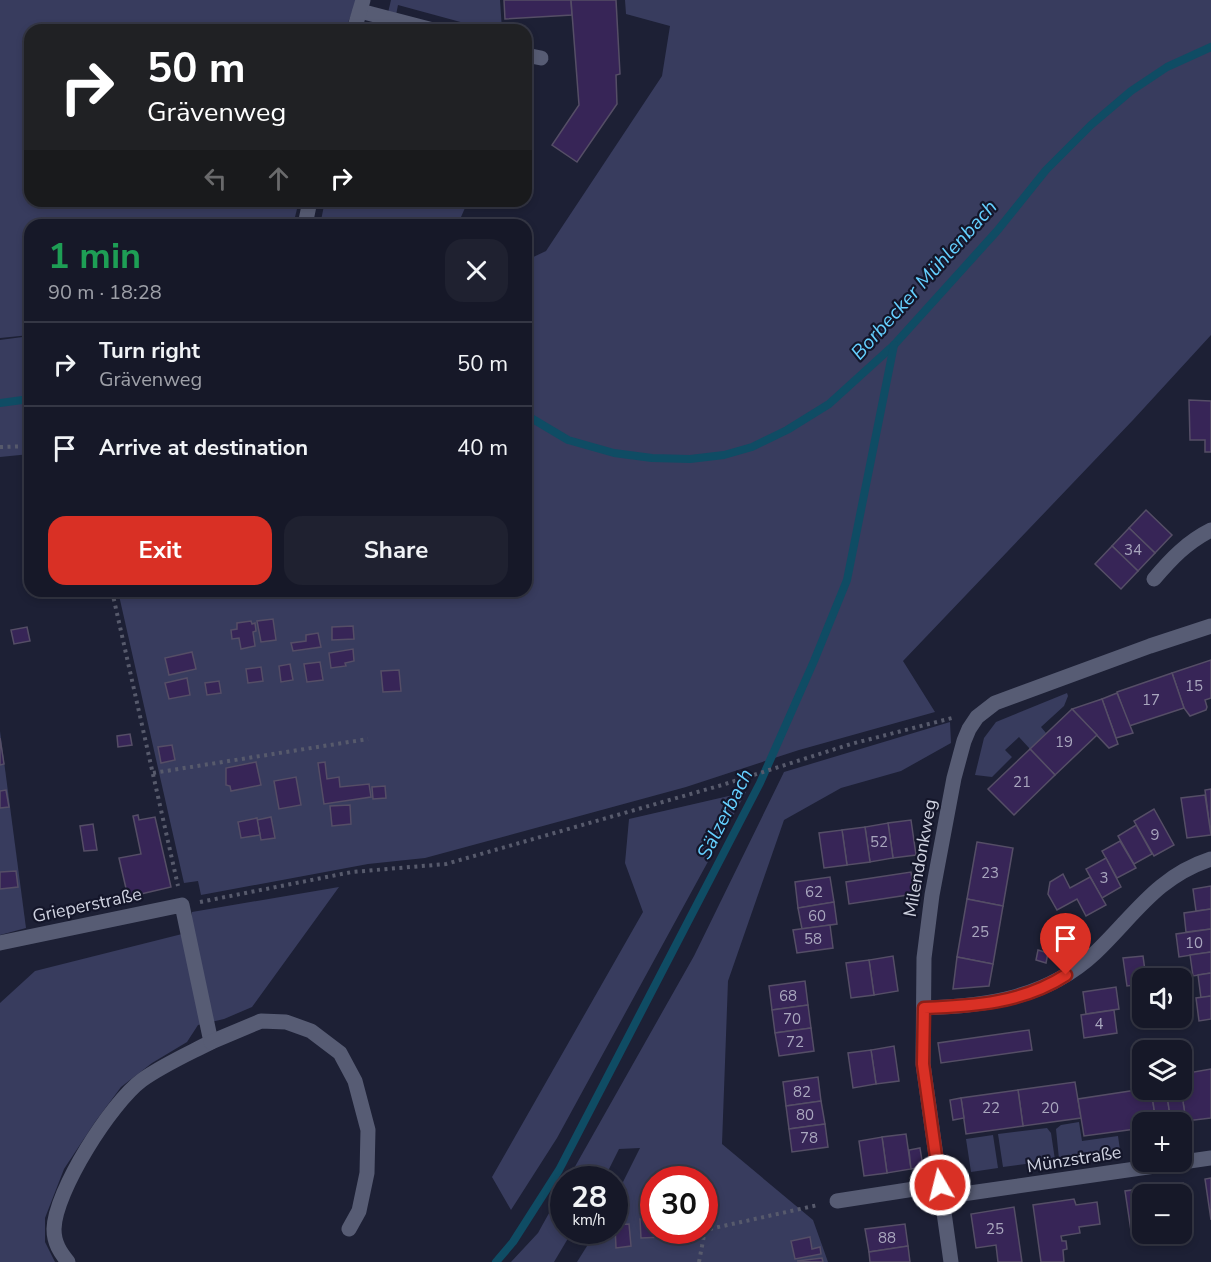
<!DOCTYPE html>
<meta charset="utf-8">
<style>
:root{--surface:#161828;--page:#1f2130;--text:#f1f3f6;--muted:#9ea0a8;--line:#353745;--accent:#d93025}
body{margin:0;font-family:"Nunito Sans",sans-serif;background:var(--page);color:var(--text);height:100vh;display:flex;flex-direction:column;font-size:22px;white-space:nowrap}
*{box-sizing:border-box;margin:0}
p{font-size:20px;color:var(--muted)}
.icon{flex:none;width:33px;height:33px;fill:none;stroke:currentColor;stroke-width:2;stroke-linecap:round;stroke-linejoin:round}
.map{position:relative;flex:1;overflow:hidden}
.side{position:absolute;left:24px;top:219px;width:508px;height:378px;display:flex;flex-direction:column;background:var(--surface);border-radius:18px;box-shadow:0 3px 9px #0003,0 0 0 2px var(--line)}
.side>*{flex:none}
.banner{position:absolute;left:24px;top:24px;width:508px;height:183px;border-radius:18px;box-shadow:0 3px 9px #0003,0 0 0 2px var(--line);background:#202124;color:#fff;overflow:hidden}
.tools{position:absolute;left:1132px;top:968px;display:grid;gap:12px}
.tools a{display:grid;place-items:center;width:60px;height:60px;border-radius:12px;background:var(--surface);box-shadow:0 3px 9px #0003,0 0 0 2px var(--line);font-size:30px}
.speed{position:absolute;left:550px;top:1166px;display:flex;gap:12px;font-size:30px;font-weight:700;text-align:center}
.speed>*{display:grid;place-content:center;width:78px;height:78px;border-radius:50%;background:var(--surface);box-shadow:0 3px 9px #0003,0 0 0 2px var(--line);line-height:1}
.speed small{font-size:15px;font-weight:400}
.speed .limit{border:9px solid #d22;background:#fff;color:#111}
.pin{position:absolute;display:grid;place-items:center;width:51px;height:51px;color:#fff;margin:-62px -26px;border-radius:50% 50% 50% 0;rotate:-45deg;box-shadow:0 0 6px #0007}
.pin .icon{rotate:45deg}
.me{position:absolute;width:66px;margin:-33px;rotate:352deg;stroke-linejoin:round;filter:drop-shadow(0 0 4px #0008)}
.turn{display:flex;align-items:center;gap:21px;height:126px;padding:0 24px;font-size:27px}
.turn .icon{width:78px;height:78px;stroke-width:2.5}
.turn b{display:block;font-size:42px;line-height:51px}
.lanes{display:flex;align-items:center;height:57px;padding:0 24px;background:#0003;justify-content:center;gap:30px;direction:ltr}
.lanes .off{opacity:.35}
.round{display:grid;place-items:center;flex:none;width:63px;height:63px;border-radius:18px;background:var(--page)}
.headline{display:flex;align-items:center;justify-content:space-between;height:102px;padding:0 24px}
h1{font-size:36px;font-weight:700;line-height:45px;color:#1e9e55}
.button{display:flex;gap:12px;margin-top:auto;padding:12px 24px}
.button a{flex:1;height:69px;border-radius:18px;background:var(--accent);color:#fff;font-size:24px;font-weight:700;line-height:69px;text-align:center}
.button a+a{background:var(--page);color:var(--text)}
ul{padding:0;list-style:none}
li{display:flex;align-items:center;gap:18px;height:84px;padding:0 24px;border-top:2px solid var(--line)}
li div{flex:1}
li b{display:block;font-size:22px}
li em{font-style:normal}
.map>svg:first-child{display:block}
</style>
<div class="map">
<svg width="1211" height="1262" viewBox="0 0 1211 1262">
<rect width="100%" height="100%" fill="#1d2035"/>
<g fill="#383c5e" fill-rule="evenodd">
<path d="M0,0H357L345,30H30V201H299L293,225H30V335L0,338Z"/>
<path d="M391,0H500L502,30H490L398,5L393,30H384Z"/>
<path d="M625,0H1211V335L1133,420L903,661L935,712L799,750L686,787L425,858L368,864L201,895L198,881L184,883L118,591H526L527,260L546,251L662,76L670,26L626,14Z"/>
<path d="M325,201H468L461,217L430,225H320Z"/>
<path d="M30,336V454L0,457V340Z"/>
<path d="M1067,693L1068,696L1064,706L1041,727L1046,733L1030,749L1019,737L1005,750L1012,757L992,777L975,775L984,738L996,722Z"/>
<path d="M950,722L951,743L901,771L841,788L784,820L728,981L722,1144L813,1220L828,1262H577L597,1230H615V1198L640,1148L619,1149L604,1179H568L694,956L784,772ZM654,1179H705V1230H654Z"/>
<path d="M0,731L26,928L0,935Z"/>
<path d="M746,792L557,1138L511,1210L492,1177L643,912L625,863L629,819Z"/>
<path d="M339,887L252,1007L224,1019L198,1025L187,1042L152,1063L121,1087L95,1122L64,1169L45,1218V1242L55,1262H0V1003L35,971L190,932L192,912Z"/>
<path d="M1079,1122L1082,1141L1118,1136L1120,1150L1059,1159L1056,1129L1061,1125Z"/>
<path d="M1047,1128L1051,1133L1055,1160L1003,1167L998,1134Z"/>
<path d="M993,1135L998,1168L971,1172L966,1139Z"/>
<path d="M564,1186V1230H573L554,1262H511L538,1233Z"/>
</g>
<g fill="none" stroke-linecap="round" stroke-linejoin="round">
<g stroke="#0f4c64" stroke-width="8">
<path d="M0,403L30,399"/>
<path d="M526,415L568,440L614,453L652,458L690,459L724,455L752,447L787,430L829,404L894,345L997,231L1046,170L1091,125L1131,91L1167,67L1211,47"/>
<path d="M496,1262L513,1242L559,1170L760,783L814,661L847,580L894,345"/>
</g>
</g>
<g fill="#372557" stroke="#554e66" stroke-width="1.5">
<path d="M504,0H571L572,15L505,19Z"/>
<path d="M571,0H616L620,74L616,75L617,104L577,162L552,145L579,105Z"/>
<path d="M1189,400L1211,401V452H1205V440H1190Z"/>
<path d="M1146,510L1172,535L1155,553L1129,528Z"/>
<path d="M1129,528L1155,553L1138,571L1112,546Z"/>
<path d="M1112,546L1138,571L1121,589L1095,564Z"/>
<path d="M273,619L276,640L261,642L257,621Z"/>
<path d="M251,621L252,624L255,623L256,631L253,632L255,646L241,649L239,638L232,639L231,630L237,629V623Z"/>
<path d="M353,626L354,639L332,640V627Z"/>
<path d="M27,627L30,641L14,644L11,630Z"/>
<path d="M318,633L321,647L293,651L291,643L306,641V635Z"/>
<path d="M353,649L354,661L345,663L346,666L331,668L329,653Z"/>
<path d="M192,652L196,669L169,675L165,658Z"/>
<path d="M1211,660V698L1205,700L1207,707L1206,710L1190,716L1184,708L1172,673Z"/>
<path d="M320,662L323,680L307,682L304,664Z"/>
<path d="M290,664L293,680L281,682L279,666Z"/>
<path d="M261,667L263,681L248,683L246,669Z"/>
<path d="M399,670L401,691L383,692L381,671Z"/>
<path d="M1172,673L1184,708L1129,726L1117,692Z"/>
<path d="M187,678L190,695L169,699L165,683Z"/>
<path d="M219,681L221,693L207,695L205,683Z"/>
<path d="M1117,693L1133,733L1116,738L1102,699Z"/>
<path d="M1102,699L1118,744L1109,748L1072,709Z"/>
<path d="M1072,709L1097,735L1055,775L1030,749Z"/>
<path d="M130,734L132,745L118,747L117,736Z"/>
<path d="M0,738L4,764L0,765Z"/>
<path d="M172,745L175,760L161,763L158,747Z"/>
<path d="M1030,749L1055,775L1014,815L988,789Z"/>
<path d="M256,762L261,785L231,791L230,786L226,785V768Z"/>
<path d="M325,762L327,779L339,777L340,787L369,784L371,797L324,804L318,763Z"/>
<path d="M296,777L301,805L279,809L274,781Z"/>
<path d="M385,786L386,798L373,799L372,787Z"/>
<path d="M1211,789V830H1210L1205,790Z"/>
<path d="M6,790L9,807L0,808V791Z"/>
<path d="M1205,795L1211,835L1187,838L1181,798Z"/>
<path d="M350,805L351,824L332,826L330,806Z"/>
<path d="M1154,809L1174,845L1154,856L1134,821Z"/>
<path d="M138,815L139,820L155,817L171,887L128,897L119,858L141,854L133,816Z"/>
<path d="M271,817L275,838L261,840L257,820Z"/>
<path d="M257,818L260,835L241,838L238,822Z"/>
<path d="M911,820L916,855L893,858L888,823Z"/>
<path d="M888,823L893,858L870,862L865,827Z"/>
<path d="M93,824L97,850L84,851L80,826Z"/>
<path d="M1136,825L1152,854L1134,864L1118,836Z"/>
<path d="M865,827L870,862L847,865L842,830Z"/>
<path d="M842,830L847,865L824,868L819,833Z"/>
<path d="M1120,841L1136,868L1117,878L1102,851Z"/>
<path d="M977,842L1013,848L1003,906L967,899Z"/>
<path d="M1106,858L1121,887L1102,898L1086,869Z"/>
<path d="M16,871L18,887L0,889V872Z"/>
<path d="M911,872L914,894L849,904L846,882Z"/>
<path d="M1063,874L1070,888L1090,877L1106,905L1086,916L1077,899L1057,910L1048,894L1050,882Z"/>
<path d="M830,877L834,902L798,908L795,882Z"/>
<path d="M1211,886V909L1196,911L1193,889Z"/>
<path d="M967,899L1003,906L993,964L957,957Z"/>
<path d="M834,902L837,924L802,929L798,908Z"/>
<path d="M1211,909V929L1186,932L1184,913Z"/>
<path d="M830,925L833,948L797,953L793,930Z"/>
<path d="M1211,929V952L1179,957L1176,934Z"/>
<path d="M1038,950L1048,953L1046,963L1036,960Z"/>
<path d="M1211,952V973L1193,976L1190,955Z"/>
<path d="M893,956L898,991L874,995L869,960Z"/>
<path d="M1143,956L1146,978H1143V984L1127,986L1123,958Z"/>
<path d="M957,957L993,964L989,986L953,989Z"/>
<path d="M869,960L874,995L851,998L846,963Z"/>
<path d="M1211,973V996L1201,998L1198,975Z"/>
<path d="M805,981L808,1005L772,1010L769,986Z"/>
<path d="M1116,987L1119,1009L1086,1014L1083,992Z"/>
<path d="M1211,996V1019L1199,1021L1196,998Z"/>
<path d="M808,1005L811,1028L775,1033L772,1010Z"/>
<path d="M1114,1010L1117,1033L1084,1038L1081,1015Z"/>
<path d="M811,1028L814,1051L779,1056L775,1033Z"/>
<path d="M1029,1030L1032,1050L941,1063L938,1043Z"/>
<path d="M894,1046L899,1081L876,1084L871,1050Z"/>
<path d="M871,1050L876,1084L853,1088L848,1053Z"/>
<path d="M1211,1069V1118L1186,1121L1181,1089L1184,1086L1182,1074Z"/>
<path d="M818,1077L821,1101L786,1106L783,1082Z"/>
<path d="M1075,1082L1081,1118L1023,1126L1018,1090Z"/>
<path d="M1143,1089H1151L1156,1122H1143V1128L1084,1136L1078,1099Z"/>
<path d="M1151,1089H1166L1171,1122H1156Z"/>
<path d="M1166,1089H1181L1186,1121L1171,1122Z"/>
<path d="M1018,1090L1023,1126L966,1134L961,1098Z"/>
<path d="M961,1098L964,1118L953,1120L950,1100Z"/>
<path d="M821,1101L825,1124L789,1129L786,1106Z"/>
<path d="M825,1124L828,1147L792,1152L789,1129Z"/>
<path d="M906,1134L911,1169L887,1173L882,1137Z"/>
<path d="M882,1137L887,1173L864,1176L859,1141Z"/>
<path d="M920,1148L923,1167L911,1169L909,1150Z"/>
<path d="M1211,1178V1220L1205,1179Z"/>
<path d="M1183,1183L1189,1222L1182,1223V1194H1143V1229L1131,1231L1125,1191Z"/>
<path d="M1074,1199L1076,1205L1097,1202L1100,1224L1079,1227L1080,1233L1061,1236L1062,1241H1066L1067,1249L1063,1250L1064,1262H1041L1033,1205Z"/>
<path d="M1014,1207L1022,1262H998L996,1245L976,1248L971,1214Z"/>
<path d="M654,1218V1230H664V1237L641,1238L640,1219Z"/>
<path d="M629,1224L631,1246L616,1248L615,1225Z"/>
<path d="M905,1224L908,1246L869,1252L865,1229Z"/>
<path d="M810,1237L812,1249L820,1247L821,1254L795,1259L791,1241Z"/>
<path d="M908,1246L910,1262H870L869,1252Z"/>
<path d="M822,1258L823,1262L797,1261Z"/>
</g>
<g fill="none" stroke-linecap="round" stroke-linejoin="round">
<g stroke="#575a6c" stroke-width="4" stroke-dasharray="3 4.5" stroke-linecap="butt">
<path d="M0,447L30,446"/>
<path d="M112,591L178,886"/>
<path d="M153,773L368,739"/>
<path d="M200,902L352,872L446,864L722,785L851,744L952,718"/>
<path d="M699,1262L705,1230L818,1205"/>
</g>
<g stroke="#575c74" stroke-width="15">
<path d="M360,11L433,30"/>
<path d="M354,30L363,0"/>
<path d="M526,55L541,58"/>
<path d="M305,225L310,201"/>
<path d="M1154,579C1171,559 1187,542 1211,530"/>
<path d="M0,943L182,905L211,1042C188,1054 163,1065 142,1080C111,1103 55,1191 54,1229C54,1243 60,1252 68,1262"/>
<path d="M924,1008C987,1006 1047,998 1095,953C1134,916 1156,877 1211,859"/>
<path d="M211,1042L261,1021L286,1022L311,1031L340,1053L355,1081L368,1130L367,1173L359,1211L349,1229"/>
<path d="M942,1197L1211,1158"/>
<path d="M837,1201L940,1185"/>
<path d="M951,1262L923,1064L924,958L932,895L954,778L964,741L969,729L977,717L995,703L1150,646L1211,626"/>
</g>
</g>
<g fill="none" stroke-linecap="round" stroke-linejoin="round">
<g stroke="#8d1f18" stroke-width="15">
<path id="route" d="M940,1185L923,1064L924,1008C974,1006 1023,1003 1066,975"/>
</g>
<use href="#route" stroke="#d93025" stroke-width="10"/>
</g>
<g text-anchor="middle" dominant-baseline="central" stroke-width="4.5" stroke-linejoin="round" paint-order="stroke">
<g font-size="15" fill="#a9a7be">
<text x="1133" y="550">34</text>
<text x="1194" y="686">15</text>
<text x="1151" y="700">17</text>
<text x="1064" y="742">19</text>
<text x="1022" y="782">21</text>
<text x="1155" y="835">9</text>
<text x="879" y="842">52</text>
<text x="990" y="873">23</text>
<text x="1104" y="878">3</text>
<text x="814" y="892">62</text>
<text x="817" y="916">60</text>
<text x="980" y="932">25</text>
<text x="813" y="939">58</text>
<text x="1194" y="943">10</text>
<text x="788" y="996">68</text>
<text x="792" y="1019">70</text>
<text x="1099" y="1024">4</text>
<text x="795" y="1042">72</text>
<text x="802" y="1092">82</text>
<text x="991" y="1108">22</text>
<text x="1050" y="1108">20</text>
<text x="805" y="1115">80</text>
<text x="809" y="1138">78</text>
<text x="995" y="1229">25</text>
<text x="887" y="1238">88</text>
</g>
<g font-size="18" fill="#cfd2e0" stroke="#14162a">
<text transform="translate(920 858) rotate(-80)">Milendonkweg</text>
<text transform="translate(87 905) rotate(-12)">Grieperstraße</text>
<text transform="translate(1074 1159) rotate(-9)">Münzstraße</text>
</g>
<g font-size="20" font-style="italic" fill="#65d0ff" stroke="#14162a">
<text transform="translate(924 280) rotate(-48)">Borbecker Mühlenbach</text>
<text transform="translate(725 814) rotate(-63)">Sälzerbach</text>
</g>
</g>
</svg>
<div class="tools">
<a><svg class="icon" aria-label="sound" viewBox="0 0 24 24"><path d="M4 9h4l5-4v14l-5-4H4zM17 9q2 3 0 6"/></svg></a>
<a><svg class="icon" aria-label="layers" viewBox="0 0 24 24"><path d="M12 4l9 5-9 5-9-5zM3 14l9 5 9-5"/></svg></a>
<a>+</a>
<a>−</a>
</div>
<div class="speed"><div>28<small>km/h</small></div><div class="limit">30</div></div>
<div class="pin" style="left:1066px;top:975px;background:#d93025"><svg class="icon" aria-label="arrive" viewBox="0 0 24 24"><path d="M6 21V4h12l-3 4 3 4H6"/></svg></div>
<svg class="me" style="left:940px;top:1185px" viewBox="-20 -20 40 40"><circle r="17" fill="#d93025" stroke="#fff" stroke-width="3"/><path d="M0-11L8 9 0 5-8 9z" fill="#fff"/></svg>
<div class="banner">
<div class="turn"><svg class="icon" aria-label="right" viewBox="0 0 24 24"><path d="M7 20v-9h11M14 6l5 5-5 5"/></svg><div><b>50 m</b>Grävenweg</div></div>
<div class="lanes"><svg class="icon off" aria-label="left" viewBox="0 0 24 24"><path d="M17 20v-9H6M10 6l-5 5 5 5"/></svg><svg class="icon off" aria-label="ahead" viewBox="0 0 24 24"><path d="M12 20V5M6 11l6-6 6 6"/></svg><svg class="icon" aria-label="right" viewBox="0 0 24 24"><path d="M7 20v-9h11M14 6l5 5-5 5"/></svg></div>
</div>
<section class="side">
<div class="headline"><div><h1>1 min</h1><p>90 m · 18:28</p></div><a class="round"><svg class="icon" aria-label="close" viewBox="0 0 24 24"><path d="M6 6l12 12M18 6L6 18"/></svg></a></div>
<ul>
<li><svg class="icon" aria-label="right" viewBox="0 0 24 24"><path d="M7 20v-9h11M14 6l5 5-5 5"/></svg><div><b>Turn right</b><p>Grävenweg</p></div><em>50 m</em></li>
<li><svg class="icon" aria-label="arrive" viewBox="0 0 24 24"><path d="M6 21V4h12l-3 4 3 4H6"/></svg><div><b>Arrive at destination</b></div><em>40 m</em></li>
</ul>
<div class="button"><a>Exit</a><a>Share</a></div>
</section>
</div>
